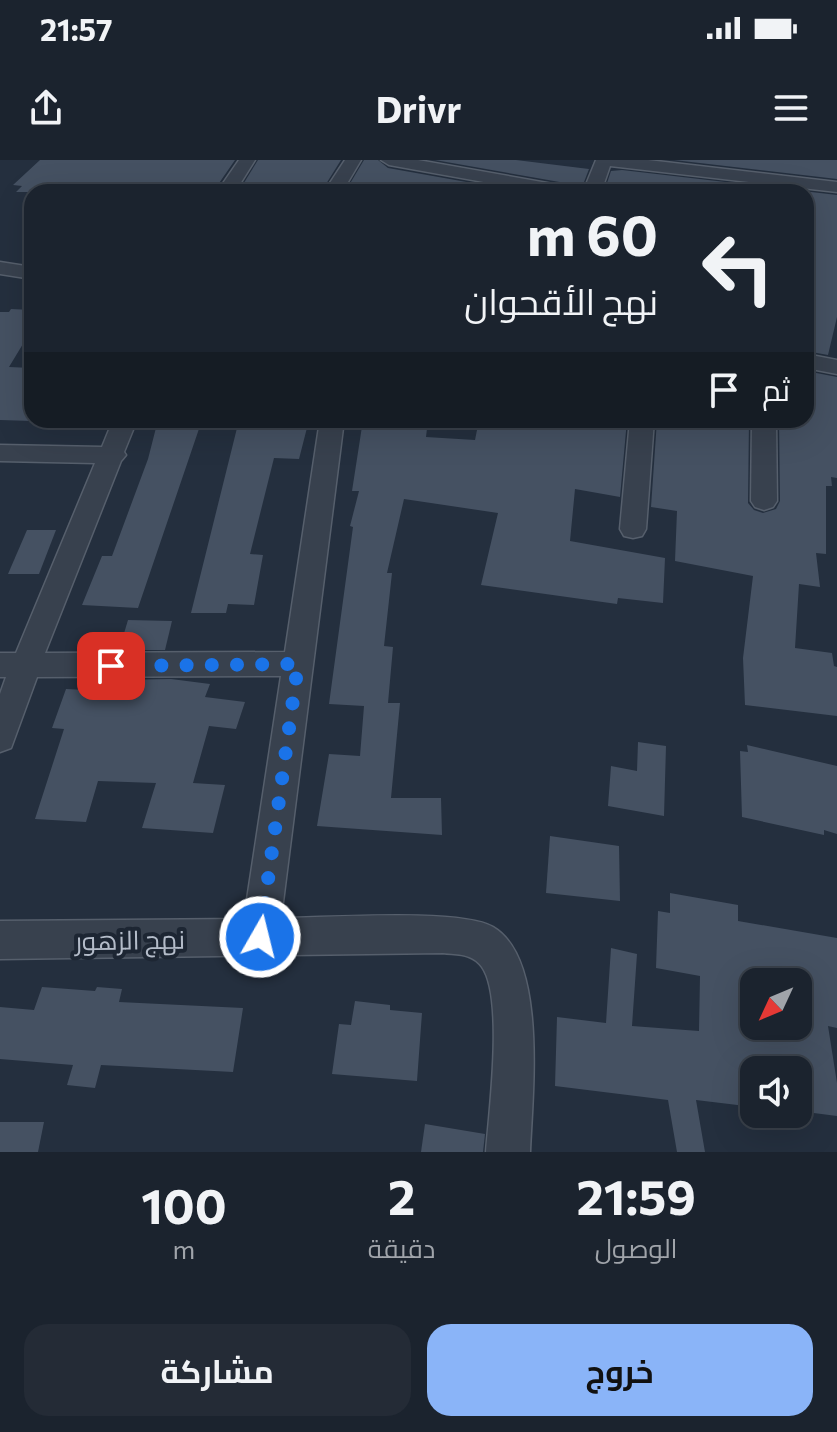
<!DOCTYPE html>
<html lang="ar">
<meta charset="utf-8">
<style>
:root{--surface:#1b232e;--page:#242b36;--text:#f1f3f6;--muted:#a0a4aa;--line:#39404a;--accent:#8ab4f8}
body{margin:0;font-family:Commissioner,Cairo,sans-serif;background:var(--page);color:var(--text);direction:rtl;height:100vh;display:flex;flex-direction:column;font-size:30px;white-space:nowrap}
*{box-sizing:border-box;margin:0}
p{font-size:26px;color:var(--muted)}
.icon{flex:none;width:44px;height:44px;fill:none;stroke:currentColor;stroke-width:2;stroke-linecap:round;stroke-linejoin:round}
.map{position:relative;height:992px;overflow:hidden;direction:ltr}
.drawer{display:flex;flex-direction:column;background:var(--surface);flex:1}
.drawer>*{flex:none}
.banner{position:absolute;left:24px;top:24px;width:790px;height:244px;border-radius:24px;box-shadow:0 8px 32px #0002,0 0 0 2px var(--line);direction:rtl;background:#1b232e;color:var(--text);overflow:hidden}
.needle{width:52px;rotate:226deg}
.fabs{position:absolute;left:740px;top:808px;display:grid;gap:16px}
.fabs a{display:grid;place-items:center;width:72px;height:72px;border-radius:16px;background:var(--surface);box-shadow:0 8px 32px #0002,0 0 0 2px var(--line);font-size:40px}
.pin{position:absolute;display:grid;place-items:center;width:68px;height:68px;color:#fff;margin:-34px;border-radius:16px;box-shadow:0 4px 12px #0006}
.me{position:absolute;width:88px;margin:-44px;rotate:8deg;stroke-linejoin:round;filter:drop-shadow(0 0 6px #0008)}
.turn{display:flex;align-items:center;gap:28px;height:168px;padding:0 24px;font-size:36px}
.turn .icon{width:104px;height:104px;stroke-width:2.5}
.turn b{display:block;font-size:56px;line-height:68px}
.then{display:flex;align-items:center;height:76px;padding:0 24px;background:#0003;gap:16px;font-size:30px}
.eta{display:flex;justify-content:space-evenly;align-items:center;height:136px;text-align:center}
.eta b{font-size:48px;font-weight:700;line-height:56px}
.action{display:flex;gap:16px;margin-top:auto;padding:16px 24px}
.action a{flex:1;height:92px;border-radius:24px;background:var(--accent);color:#111;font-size:32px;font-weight:700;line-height:92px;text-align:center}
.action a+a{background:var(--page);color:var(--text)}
.status{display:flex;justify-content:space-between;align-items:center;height:56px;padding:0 40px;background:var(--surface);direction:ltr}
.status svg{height:22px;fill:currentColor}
header{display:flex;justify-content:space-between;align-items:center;height:104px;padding:0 24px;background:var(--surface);font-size:36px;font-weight:700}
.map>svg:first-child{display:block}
</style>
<div class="status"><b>21:57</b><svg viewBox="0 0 49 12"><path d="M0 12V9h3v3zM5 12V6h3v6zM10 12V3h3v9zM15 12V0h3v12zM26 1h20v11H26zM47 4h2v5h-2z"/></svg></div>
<header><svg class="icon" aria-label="menu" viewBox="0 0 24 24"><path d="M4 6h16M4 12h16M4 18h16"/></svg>Drivr<svg class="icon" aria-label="share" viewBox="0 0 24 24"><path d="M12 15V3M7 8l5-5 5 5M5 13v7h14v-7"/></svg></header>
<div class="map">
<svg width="837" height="992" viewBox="0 0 837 992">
<rect width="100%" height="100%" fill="#242f3e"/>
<g fill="#455162" fill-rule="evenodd">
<path d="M40,0H235L215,29L170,25L165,32H16L22,26L13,25Z"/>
<path d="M258,0H341L321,32L239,31Z"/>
<path d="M364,0H378L388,8L523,32H489L426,23L420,32H345Z"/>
<path d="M435,0H516L589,9L581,30L571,24Z"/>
<path d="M674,0H837V19Z"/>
<path d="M622,10L837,35V157L828,195L806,191V32H604L611,11Z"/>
<path d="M11,149L32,150V169L9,207L32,208V261L0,260V152H9Z"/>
<path d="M806,211L837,217V318L831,317L832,326H826V394L816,393L820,427L799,424L795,488L832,493L834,506L837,507V556L745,545L743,498L753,416L675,401L677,351L651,347L657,260H749L748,343L754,350L763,353L776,349L780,341L779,260L806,264Z"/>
<path d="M158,260H202L138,448L82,445L102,396H112L148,299Z"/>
<path d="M239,260H309L299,299L274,298L250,394L263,395L254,445L228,444L226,453H191Z"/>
<path d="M363,260H428L426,277L475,280L479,260L530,264L531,260H627L620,337L575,329L570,381L665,398L663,443L618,438L617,444L481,425L498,353L404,339L387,413H392L384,486L393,487L388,543H400L391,638H441L442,675L317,666L329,594L360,596L364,546L329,544L353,367L350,366L359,331H352Z"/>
<path d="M27,370H56L39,414H8Z"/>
<path d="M128,460L172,461L165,490H119Z"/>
<path d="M171,519L210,524L205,537L245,542L236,569L209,566L193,623L225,625L213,673L142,668L156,623L98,621L86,662L35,659L64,569L52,568L66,529L87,530L88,524L108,525L110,520Z"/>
<path d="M638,582L666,586L664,656L608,646L611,606L637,611Z"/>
<path d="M747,585L837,606V674L824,670V675L742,657L740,591L748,592Z"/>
<path d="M550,676L619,686L620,741L546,733Z"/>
<path d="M670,733L738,745V761L837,778V868L828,866L837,923V956L798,951V910H754V947L696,940L705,992H677L668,940L555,926L557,857L606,863L611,788L637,794L632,866L699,871L700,816L656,808L658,751L670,753ZM754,822H798V866H754Z"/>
<path d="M42,827L95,831L97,827L122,829L119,842L243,848L233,912L101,905L95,928L67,925L73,905L0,899V847L34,850Z"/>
<path d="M355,841L390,845V850L422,853L417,921L332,914L339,864L351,865Z"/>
<path d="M0,962H44L38,992H0Z"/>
<path d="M425,964L485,974L483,992H421Z"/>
</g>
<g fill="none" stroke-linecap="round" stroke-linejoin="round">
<g stroke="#565f6c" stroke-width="3">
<g id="street">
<path d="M239,0H255L235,32H217Z"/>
<path d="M345,0H361L342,32H324Z"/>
<path d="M381,0H418L570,27L579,32H540L389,5Z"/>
<path d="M596,0H648L837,22V32L610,6L601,32H583Z"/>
<path d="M0,102L32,107V119L0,114Z"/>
<path d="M806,194L837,200V214L806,208Z"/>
<path d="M113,260H137L124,292L126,295L121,301L45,493L285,492L320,260H344L281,758C325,758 460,748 493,767C548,799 532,937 530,992H486C489,953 504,838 482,807C472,793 458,795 443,793L0,799V761L244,759L281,516L37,517L11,588L0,592V534L6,517H0V493H16L95,303L0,301V285L102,287Z"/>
<path d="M630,260H654L646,369L642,376L633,378L624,376L620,369Z"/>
<path d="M752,260H776L777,341L773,347L764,350L755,347L751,341Z"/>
</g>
</g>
<use href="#street" fill="#38414e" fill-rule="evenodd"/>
</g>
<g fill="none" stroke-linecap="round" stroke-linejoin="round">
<path stroke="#1a73e8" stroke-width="14" stroke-dasharray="0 25.2" d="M111,506L298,504L260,777"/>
</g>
<g text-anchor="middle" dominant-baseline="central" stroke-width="8" stroke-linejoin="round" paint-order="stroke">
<g font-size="26" fill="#b4bcc9" stroke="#1d2633">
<text transform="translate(130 779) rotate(-1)">نهج الزهور</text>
</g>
</g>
</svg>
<div class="fabs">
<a><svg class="needle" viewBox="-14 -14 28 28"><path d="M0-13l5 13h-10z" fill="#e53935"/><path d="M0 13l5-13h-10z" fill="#a0a4aa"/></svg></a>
<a><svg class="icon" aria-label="sound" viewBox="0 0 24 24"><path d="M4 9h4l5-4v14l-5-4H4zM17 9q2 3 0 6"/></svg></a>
</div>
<div class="pin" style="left:111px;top:506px;background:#d93025"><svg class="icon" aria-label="arrive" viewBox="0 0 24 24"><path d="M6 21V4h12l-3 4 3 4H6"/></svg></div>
<svg class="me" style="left:260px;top:777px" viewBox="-20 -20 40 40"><circle r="17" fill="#1a73e8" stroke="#fff" stroke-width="3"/><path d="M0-11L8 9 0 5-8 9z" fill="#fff"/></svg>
<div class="banner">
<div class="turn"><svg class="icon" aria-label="left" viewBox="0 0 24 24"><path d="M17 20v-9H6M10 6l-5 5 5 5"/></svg><div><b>60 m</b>نهج الأقحوان</div></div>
<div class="then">ثم<svg class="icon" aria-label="arrive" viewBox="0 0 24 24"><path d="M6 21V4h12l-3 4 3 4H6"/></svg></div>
</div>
</div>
<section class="drawer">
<div class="eta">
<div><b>21:59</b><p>الوصول</p></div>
<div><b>2</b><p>دقيقة</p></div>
<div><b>100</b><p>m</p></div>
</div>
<div class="action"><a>خروج</a><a>مشاركة</a></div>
</section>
